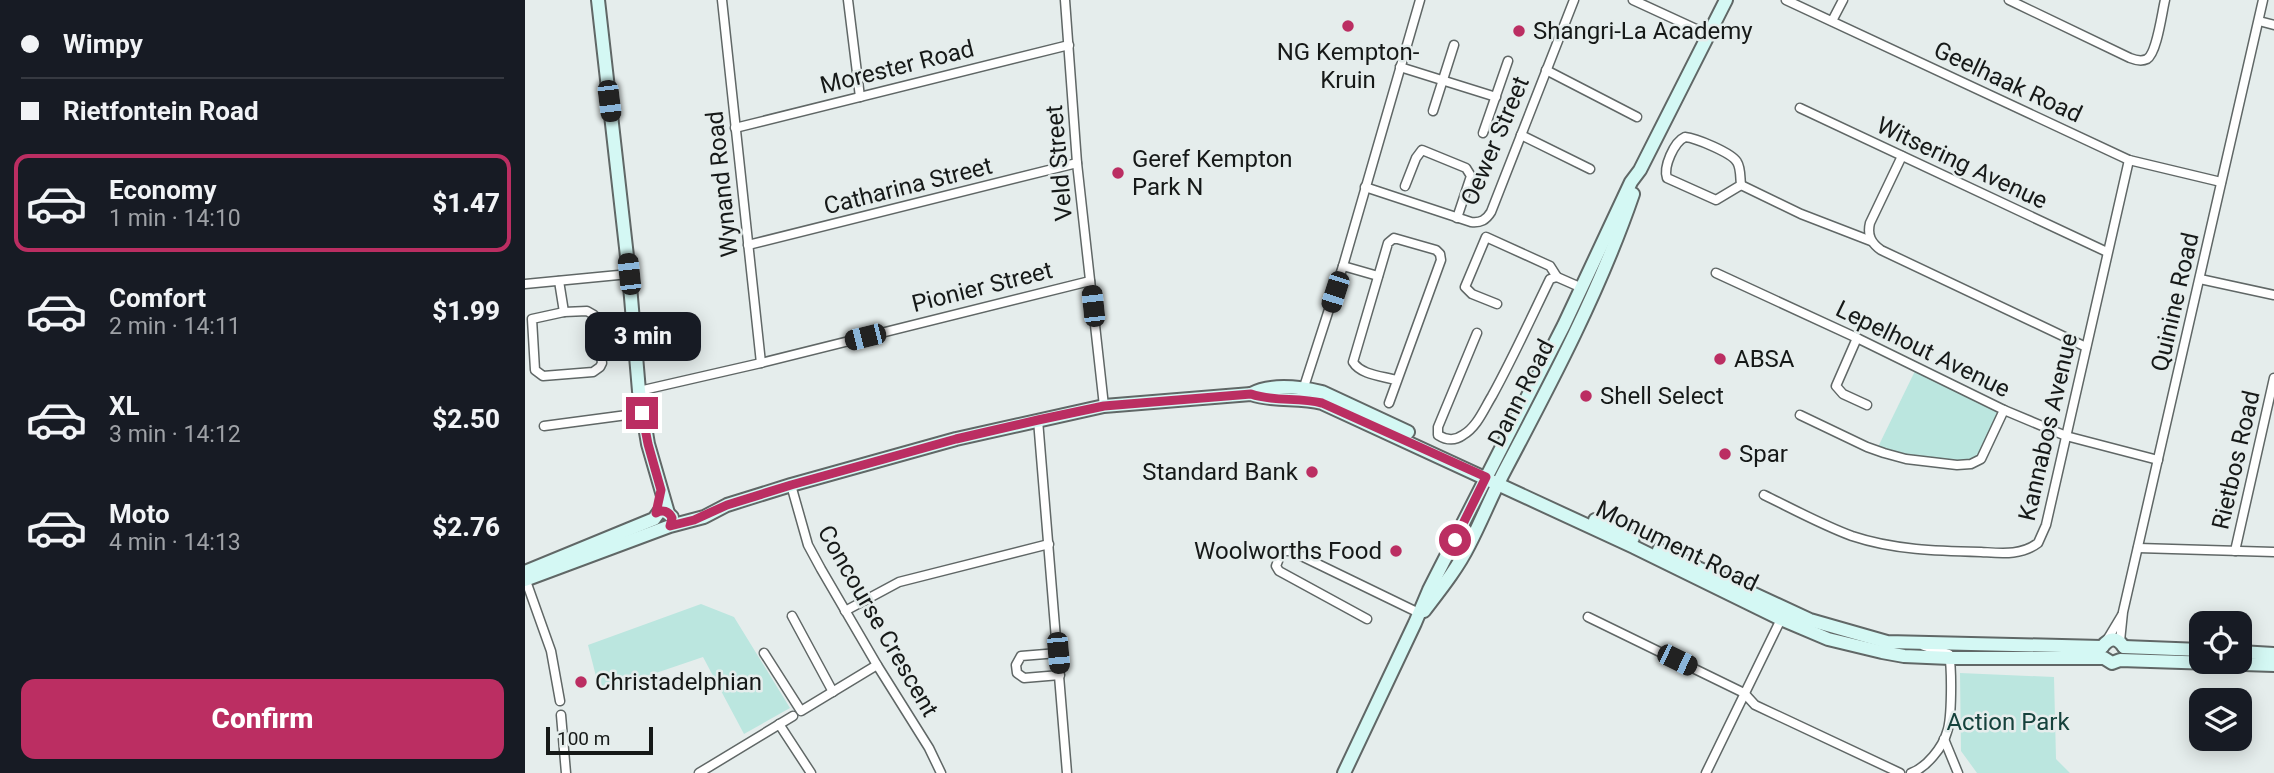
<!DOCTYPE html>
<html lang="en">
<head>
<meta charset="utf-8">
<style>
	:root { --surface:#171b24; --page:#20242c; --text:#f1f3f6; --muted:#9ea1a6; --line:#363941; --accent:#bb2e62 }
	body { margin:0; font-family:Roboto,sans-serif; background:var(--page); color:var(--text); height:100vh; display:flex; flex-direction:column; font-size:26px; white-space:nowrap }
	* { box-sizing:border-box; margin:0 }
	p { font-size:23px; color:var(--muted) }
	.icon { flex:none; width:38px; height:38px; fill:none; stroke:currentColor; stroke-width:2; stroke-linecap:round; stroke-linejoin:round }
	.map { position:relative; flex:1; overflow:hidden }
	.side { display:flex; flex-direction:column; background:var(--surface); width:525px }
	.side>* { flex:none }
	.guide { display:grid; align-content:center; height:154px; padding:0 21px; background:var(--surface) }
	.buttons { position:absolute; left:1664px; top:611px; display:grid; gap:14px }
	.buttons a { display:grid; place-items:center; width:63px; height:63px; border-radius:14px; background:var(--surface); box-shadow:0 4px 18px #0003; font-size:35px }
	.scale { position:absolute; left:21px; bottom:18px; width:107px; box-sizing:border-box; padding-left:7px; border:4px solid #161918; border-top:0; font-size:19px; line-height:24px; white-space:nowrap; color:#161918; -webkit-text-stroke:5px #e5edec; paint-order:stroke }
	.end { position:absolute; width:32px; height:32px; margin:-16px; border:9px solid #bb2e62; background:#fff; box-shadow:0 0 0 4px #fff }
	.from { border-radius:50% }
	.bubble { position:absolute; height:49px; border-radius:14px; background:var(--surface); box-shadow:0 4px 18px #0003; font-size:23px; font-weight:800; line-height:49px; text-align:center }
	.car { position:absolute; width:21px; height:42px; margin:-21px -10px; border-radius:9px; box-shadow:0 0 5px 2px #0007; background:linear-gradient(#222 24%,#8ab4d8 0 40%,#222 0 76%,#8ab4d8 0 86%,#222 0) }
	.guide b { display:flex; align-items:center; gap:24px; height:66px; font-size:26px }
	.guide b+b { border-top:2px solid var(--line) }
	.guide i { width:18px; height:18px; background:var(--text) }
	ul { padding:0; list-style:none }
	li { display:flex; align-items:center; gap:21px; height:98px; margin:0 14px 10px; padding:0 7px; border:4px solid transparent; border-radius:14px }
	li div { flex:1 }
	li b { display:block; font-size:26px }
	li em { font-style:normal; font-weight:800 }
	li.on { border-color:var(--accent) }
	li>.icon { width:63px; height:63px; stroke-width:1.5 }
	.action { display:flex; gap:14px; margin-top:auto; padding:14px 21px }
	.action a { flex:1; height:80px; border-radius:14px; background:var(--accent); color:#fff; font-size:28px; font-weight:800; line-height:80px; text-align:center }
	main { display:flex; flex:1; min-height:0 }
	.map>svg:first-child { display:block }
</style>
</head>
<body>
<main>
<section class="side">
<div class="guide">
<b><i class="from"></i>Wimpy</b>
<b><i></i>Rietfontein Road</b>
</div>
<ul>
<li class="on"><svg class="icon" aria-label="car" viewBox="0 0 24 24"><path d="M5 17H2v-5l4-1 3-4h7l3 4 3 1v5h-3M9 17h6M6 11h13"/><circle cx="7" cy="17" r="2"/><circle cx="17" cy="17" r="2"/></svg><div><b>Economy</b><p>1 min · 14:10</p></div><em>$1.47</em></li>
<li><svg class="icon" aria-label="car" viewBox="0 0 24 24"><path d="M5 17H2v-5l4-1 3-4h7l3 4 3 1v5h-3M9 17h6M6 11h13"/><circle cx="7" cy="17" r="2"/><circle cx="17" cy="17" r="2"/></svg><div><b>Comfort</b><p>2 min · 14:11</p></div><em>$1.99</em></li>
<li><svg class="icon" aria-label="car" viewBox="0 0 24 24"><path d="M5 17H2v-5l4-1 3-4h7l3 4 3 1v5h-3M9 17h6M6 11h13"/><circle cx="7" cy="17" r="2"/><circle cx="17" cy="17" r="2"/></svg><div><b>XL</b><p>3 min · 14:12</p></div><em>$2.50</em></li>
<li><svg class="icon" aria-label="car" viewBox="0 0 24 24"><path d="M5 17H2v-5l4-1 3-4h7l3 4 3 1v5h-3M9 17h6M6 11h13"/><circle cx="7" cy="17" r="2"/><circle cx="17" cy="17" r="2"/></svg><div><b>Moto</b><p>4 min · 14:13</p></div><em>$2.76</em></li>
</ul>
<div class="action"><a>Confirm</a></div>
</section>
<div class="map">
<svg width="1749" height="773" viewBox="0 0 1749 773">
	<rect width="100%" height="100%" fill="#e5edec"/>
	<g fill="#bbe6df">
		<path d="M1390,371L1470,409L1473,415L1454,455C1434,470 1376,454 1353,447Z"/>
		<polygon points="176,604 209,617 265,708 219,734 178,657 75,692 63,645"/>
		<polygon points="1435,673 1529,677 1531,759 1545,773 1452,773 1436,751"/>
	</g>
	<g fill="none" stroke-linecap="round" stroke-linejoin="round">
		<defs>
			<g id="street">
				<polyline points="197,0 236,363"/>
				<polyline points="323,0 335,97"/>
				<polyline points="540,0 552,163 579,406"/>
				<polyline points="1108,0 1184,35"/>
				<polyline points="1261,0 1604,160 1696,182"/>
				<path d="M1484,0L1605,58C1610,60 1616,62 1622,59C1632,53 1637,12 1640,0"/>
				<polyline points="1307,21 1318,0"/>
				<polyline points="1734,21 1749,25"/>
				<polyline points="875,67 971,97"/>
				<polyline points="1021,70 1112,117"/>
				<polyline points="1275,108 1582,252"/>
				<polyline points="908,111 929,45"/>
				<polyline points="210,128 544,45"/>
				<polyline points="958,133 983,61"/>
				<polyline points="996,135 1065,169"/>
				<path d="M1160,137C1171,138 1207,153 1212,162C1216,168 1215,178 1216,185L1191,200L1142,178C1138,167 1149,142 1160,137Z"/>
				<path d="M1377,156L1345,223C1342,235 1346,243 1356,250L1561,347"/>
				<polyline points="1216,185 1276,214 1346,241"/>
				<polyline points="880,186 891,158 897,150 941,168 946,176 932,218"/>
				<path d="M840,187L946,222C956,223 961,220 966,212L1049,0"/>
				<polyline points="223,245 552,163"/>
				<polyline points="818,266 853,276"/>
				<polyline points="1191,273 1332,338 1479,410 1541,436 1633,460"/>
				<polyline points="1675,279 1749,295"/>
				<polyline points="34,281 39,312"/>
				<polyline points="0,284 104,274"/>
				<polyline points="972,304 947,294 940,287 961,237 1025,266 1032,277"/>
				<polygon points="62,311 69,315 71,320 77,363 75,367 68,372 18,376 10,370 7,319 39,312"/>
				<path d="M952,333L913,427V435C921,440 930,441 938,435C952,427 959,409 967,396C988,358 1006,318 1025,279L1032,277L1057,288"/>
				<polyline points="1332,338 1311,386 1318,394 1342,405"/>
				<polyline points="114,391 236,363 565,281"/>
				<polyline points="777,393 818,266 895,0"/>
				<path d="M864,403L916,260L915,254L911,250L869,238L863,243L828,362C836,375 857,376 871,380"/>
				<polyline points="1275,415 1342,447 1359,453 1381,459 1432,465 1446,464 1456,459 1479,410"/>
				<polyline points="513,420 542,773"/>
				<polyline points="19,426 117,413"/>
				<polyline points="266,485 283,545 296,569 352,665 404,748 416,773"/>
				<path d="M1239,495C1268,509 1297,525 1327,536C1369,550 1412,551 1456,552C1475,553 1496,556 1513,543L1521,525L1604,160"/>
				<polyline points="1613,548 1749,552"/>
				<polyline points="1710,551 1749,378"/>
				<polyline points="0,578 26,651 35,701"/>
				<polyline points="320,611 374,582 524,544"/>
				<polyline points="267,616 308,692"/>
				<polyline points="1063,617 1219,693 1230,705 1375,773"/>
				<polyline points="842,619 754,571 751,566 757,551 766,551 894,613"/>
				<polyline points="1582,640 1597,615"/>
				<polyline points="1595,641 1598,612 1738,0"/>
				<polyline points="239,653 276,711 352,665"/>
				<polyline points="533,653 496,656 491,665 492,673 499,678 535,675"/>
				<polyline points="36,715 41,773"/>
				<polyline points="254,724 286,773"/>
				<polyline points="1419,739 1433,773"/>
				<polyline points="174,773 268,716"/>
				<polyline points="1181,773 1258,615"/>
				<path d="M1386,773C1401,768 1418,747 1422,732C1427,719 1427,669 1424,654L1399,646"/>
			</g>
			<g id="secondary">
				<polyline points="73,0 104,274 114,391 123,444 143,513"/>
				<path d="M726,394C746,383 775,387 797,392L883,432"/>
				<polyline points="1070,520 1108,538"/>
				<polyline points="1134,550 1285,620 1362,642 1577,647"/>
				<polyline points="0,572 129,519 134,512 140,511 147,517"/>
				<path d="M0,580L145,526L179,517L202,505L266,485L431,439L579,406L726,394C749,402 772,397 797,403L1109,547L1256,619L1303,639L1357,652L1379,656L1425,658H1579L1587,663L1595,660L1749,665"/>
				<path d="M899,611C915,590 932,569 944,545C957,520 967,494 981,468C1028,379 1075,290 1108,194"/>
				<path d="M1577,647C1584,638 1591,636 1599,647"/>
				<polyline points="1599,647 1676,650"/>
				<polyline points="1715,652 1749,654"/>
				<polyline points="819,773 890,623 904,590 1039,325 1106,182 1115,170 1201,0"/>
			</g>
		</defs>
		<use href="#street" stroke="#606766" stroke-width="11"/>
		<use href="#secondary" stroke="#606766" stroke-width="16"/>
		<use href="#street" stroke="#fff" stroke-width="8"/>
		<use href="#secondary" stroke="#d4f8f4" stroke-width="12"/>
	</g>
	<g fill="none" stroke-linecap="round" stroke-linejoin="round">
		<path stroke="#bb2e62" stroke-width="9" d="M117,413L123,444L136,490L131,513C137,509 144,511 147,518L145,526L169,520L202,505L266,485L431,439L513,420L579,406L726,394C749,402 772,397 797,403L961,477L930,540"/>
	</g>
	<g fill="#bb2e62" stroke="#e5edec" stroke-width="2.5">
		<circle cx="823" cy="26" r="7"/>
		<circle cx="994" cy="31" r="7"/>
		<circle cx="593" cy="173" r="7"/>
		<circle cx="1195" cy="359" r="7"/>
		<circle cx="1061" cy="396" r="7"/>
		<circle cx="1200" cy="454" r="7"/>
		<circle cx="787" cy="472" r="7"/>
		<circle cx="871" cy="551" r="7"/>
		<circle cx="56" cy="682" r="7"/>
	</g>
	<g text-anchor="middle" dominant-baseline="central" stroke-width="5" stroke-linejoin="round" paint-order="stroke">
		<g font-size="24" fill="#161918" stroke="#e5edec" text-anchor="start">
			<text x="1008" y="31">Shangri-La Academy</text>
			<text x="823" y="52" text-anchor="middle">NG Kempton-<tspan x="823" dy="28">Kruin</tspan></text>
			<text x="607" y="159">Geref Kempton<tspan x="607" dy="28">Park N</tspan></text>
			<text x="1209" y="359">ABSA</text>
			<text x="1075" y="396">Shell Select</text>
			<text x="1214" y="454">Spar</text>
			<text x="773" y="472" text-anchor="end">Standard Bank</text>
			<text x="857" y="551" text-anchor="end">Woolworths Food</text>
			<text x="70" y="682">Christadelphian</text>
		</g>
		<g font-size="24" fill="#161918" stroke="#e5edec">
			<text transform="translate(372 67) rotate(-14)">Morester Road</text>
			<text transform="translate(1483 82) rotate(25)">Geelhaak Road</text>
			<text transform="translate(970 141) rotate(-67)">Oewer Street</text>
			<text transform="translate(534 163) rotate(-95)">Veld Street</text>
			<text transform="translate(1437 163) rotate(25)">Witsering Avenue</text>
			<text transform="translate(197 184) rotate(-96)">Wynand Road</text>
			<text transform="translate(383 186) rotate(-14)">Catharina Street</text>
			<text transform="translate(457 287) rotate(-14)">Pionier Street</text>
			<text transform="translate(1650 302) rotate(-77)">Quinine Road</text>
			<text transform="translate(1398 349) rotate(26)">Lepelhout Avenue</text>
			<text transform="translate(996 393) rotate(-63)">Dann Road</text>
			<text transform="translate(1523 427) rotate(-77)">Kannabos Avenue</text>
			<text transform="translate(1711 460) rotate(-77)">Rietbos Road</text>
			<text transform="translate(1152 546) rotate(26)">Monument Road</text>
			<text transform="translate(353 621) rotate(60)">Concourse Crescent</text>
		</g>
		<g font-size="24" fill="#15423c" stroke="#e5edec">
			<text x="1483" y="722">Action Park</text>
		</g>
	</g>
</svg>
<div class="buttons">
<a><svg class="icon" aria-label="locate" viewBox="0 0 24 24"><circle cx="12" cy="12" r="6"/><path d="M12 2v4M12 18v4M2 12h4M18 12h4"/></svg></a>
<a><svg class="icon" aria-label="layers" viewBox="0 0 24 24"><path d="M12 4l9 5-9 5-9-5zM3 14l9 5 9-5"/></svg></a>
</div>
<div class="scale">100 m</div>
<i class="end from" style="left:930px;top:540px"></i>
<i class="end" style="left:117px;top:413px"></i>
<div class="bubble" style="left:60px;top:312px;width:116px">3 min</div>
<i class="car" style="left:84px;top:101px;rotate:173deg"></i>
<i class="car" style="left:104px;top:274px;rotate:354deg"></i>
<i class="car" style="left:810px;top:292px;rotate:198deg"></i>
<i class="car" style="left:568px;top:306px;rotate:354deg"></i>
<i class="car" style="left:340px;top:337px;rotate:256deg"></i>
<i class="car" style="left:533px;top:653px;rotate:175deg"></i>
<i class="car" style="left:1152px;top:660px;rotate:116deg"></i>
</div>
</main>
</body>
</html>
